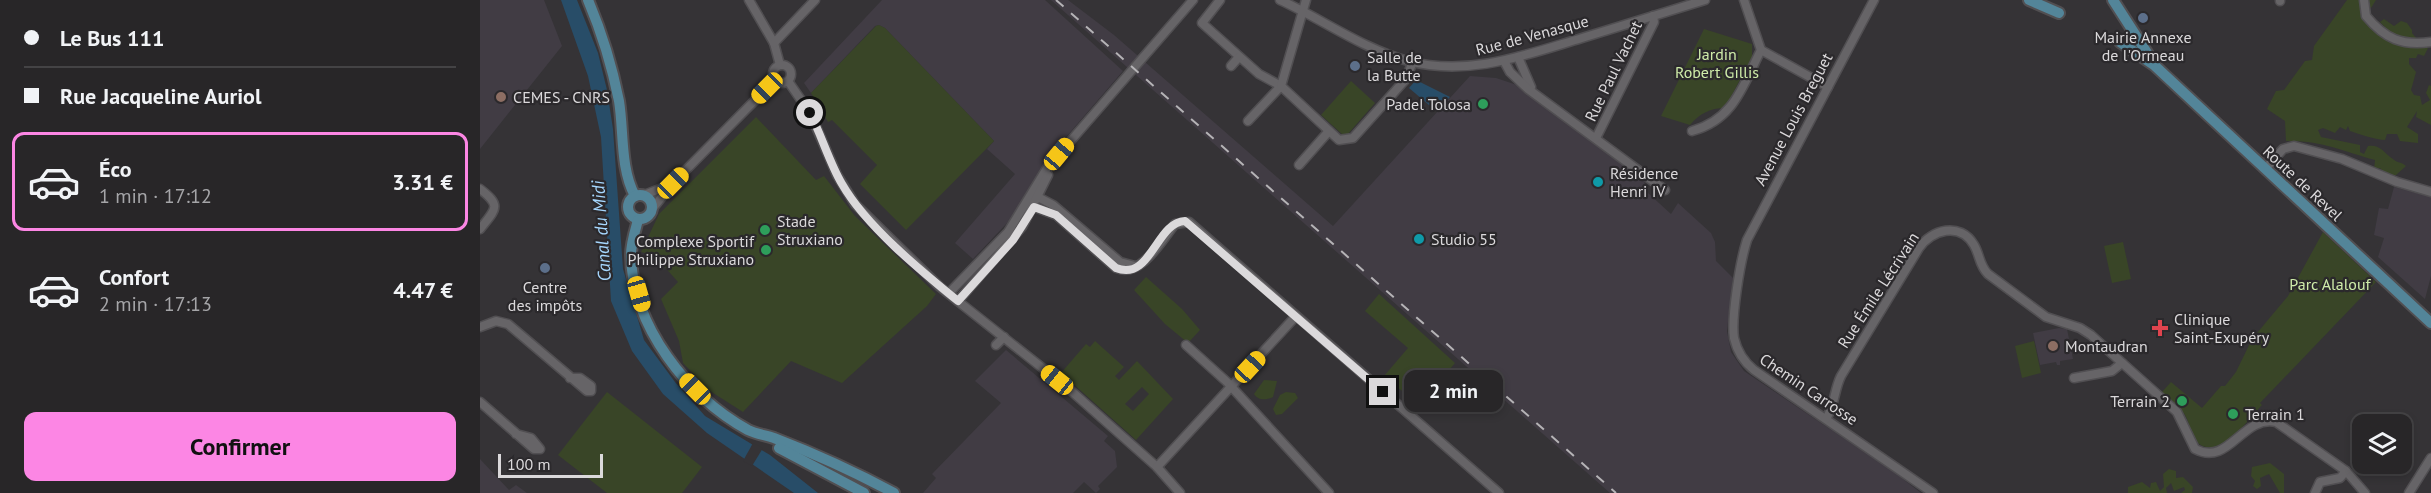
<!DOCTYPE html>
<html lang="fr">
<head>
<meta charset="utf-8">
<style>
	:root { --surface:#282628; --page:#343234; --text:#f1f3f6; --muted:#a5a5a8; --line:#444345; --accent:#fc86e4 }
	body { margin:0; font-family:"PT Sans",sans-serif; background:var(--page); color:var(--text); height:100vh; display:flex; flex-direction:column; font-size:22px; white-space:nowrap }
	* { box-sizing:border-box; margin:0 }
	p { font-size:20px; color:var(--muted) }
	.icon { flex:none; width:33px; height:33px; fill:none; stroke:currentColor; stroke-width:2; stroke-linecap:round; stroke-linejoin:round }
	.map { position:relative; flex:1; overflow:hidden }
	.drawer { display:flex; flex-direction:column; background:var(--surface); width:480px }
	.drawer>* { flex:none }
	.hud { display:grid; align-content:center; height:132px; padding:0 24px; background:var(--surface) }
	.tools { position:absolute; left:1872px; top:414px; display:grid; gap:12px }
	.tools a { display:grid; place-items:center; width:60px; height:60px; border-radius:12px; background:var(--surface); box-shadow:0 3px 9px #0003,0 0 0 2px var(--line); font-size:30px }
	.scale { position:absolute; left:18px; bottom:15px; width:105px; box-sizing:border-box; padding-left:6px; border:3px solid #dbd9db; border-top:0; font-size:16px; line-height:21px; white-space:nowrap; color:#dbd9db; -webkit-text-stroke:4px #2b292c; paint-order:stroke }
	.end { position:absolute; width:27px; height:27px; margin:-14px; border:8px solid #dbd9db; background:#111; box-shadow:0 0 0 3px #111 }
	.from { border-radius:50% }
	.bubble { position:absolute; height:42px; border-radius:12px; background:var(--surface); box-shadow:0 3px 9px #0003,0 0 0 2px var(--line); font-size:20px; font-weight:700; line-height:42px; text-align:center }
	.car { position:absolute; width:18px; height:36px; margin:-18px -9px; border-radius:8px; box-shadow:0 0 4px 2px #0007; background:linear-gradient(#f5c518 24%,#345 0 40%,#f5c518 0 76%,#345 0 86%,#f5c518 0) }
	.hud b { display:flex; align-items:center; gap:21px; height:57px; font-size:22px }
	.hud b+b { border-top:2px solid var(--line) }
	.hud i { width:15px; height:15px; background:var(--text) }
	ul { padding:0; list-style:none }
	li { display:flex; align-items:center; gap:18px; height:99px; margin:0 12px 9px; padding:0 12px; border:3px solid transparent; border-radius:12px }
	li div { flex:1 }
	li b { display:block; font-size:22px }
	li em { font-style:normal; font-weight:700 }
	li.selected { border-color:var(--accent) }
	li>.icon { width:54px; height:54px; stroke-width:1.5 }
	.cta { display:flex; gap:12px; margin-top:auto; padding:12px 24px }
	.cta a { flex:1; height:69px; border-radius:12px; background:var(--accent); color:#111; font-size:24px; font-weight:700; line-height:69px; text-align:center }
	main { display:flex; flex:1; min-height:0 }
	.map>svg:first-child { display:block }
</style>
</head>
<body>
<main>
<section class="drawer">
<div class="hud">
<b><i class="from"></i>Le Bus 111</b>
<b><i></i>Rue Jacqueline Auriol</b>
</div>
<ul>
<li class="selected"><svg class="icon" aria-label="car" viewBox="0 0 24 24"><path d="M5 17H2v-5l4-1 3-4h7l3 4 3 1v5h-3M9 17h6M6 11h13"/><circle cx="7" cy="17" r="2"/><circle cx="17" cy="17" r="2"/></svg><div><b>Éco</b><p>1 min · 17:12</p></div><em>3.31 €</em></li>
<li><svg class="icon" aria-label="car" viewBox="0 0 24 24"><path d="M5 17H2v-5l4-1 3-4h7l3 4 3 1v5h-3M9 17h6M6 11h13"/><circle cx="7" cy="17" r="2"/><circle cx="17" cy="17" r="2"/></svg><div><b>Confort</b><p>2 min · 17:13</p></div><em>4.47 €</em></li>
</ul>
<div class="cta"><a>Confirmer</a></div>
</section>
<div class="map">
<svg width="1951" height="493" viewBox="0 0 1951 493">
	<rect width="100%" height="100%" fill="#353336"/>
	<g fill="#413c44">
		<polygon points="0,0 64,0 82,46 0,149"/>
		<polygon points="402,0 565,0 643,71 575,150 529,221 493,259 475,243 535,174 507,149 514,141 405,28 399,25 395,26 331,93 324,83"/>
		<polygon points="571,0 588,0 634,35 853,226 990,76 1016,78 1037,85 1164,181 1168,193 1191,214 1198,203 1231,233 1235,242 1236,261 1253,278 1247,331 1251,352 1264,371 1414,472 1441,493 1130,493"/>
		<polygon points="1914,187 1951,197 1951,276 1945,299 1898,257 1904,238 1894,235 1899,208 1908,209"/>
		<polygon points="1579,328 1587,329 1593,359 1580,361 1580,365 1577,365 1576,362 1560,365 1553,333"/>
		<polygon points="526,350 628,436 624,441 635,451 637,467 618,486 620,489 616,493 604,482 593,493 443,493 456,478 452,474 521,403 495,381"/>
		<polygon points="0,459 29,490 36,485 47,493 0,493"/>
	</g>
	<g fill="#394527" fill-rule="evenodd">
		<path d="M1867,0H1896L1891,8L1888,4L1885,10L1906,36L1909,31L1900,22L1904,19L1914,26L1921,21L1927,23L1932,30V33L1937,39L1936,47L1948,48L1944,56L1938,54L1936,58H1929V64L1936,72L1931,90L1934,95L1940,96L1942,105L1950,100L1946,93L1949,85L1951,86V125L1936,117L1937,111L1927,127L1938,134V143L1920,141L1917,134H1907L1905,140C1897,140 1879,134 1870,131L1868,126L1866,130L1860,127L1855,133L1843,128L1838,130L1841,137L1880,145V152L1884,154L1888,146C1900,144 1904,153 1913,159C1917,163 1922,162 1926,166L1916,175L1908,178L1900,168L1894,170L1895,160C1862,151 1841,140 1806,141L1805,121L1787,109L1796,91L1804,90L1825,61L1832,60L1834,46Z"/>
		<polygon points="399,25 405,28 514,141 426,230 380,184 397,165 352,120 348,122 331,93 396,26"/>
		<path d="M1224,29L1272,44V57L1245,108C1230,108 1219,114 1210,125L1181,116Z"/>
		<polygon points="871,81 895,103 867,135 863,135 841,115"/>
		<polygon points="276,117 336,180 344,176 375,216 456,294 447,306 362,383 311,361 263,412 230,391 203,363 199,341 181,299 198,282 175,256 161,252 179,214"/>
		<path d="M1843,232L1896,282L1780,403L1782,405C1769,419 1737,464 1716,441C1710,434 1710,423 1705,415C1699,406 1689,399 1682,392L1691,382L1722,408L1741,386H1745L1756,372L1772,339L1808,296Z"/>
		<polygon points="1643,242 1651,279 1632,283 1624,246"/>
		<polygon points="666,277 702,309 720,330 708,343 685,324 654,290"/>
		<polygon points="899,294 975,363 939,405 904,376 928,348 885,311"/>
		<path d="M615,341L644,367L635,376L639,380L657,361L693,399L656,440L581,373L606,344L610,347ZM662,387L669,394L653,411L645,404Z"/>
		<polygon points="1554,341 1561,373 1542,378 1535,346"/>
		<path d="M784,380L797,381L793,397C787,400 778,401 774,394Z"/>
		<polygon points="127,392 222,467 202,493 127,493 78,455"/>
		<polygon points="806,392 815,393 818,398 802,414 796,415 793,409 800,395"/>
		<polygon points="1790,463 1804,474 1804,493 1800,493 1789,474 1780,478 1781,486 1777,489 1773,486 1775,481 1771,476 1772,467"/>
		<polygon points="1689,469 1696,471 1696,478 1703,477 1713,487 1712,493 1701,493 1705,490 1704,487 1694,491 1691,483 1686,488 1687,493 1648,493 1648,487 1662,482 1670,488 1671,483 1676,482 1680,491 1684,487 1683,474"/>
	</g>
	<g fill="#284d68">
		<polygon points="81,0 97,0 118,53 127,90 133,129 143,269 164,340 195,382 225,416 290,455 338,493 314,493 227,433 183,394 152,351 131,301 121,137 108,76"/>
		<polygon points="936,80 970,97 956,111 929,88"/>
	</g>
	<polygon fill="#353336" points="273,443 283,448 272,466 263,461"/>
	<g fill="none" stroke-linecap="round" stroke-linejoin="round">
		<defs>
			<g id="minor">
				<polyline points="269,0 294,43 300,65"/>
				<polyline points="740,0 722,23 779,74 801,86 768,121"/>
				<path d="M800,0C842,19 883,49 928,61C989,77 1045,55 1102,38C1143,25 1184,13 1225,0"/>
				<polyline points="826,0 801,86 859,140 873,138 925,80 933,62"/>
				<polyline points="1264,0 1281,50 1348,87"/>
				<path d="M1394,0L1267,240C1260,262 1251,317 1254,338C1257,351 1264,362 1274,370L1453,493"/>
				<path d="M1884,0L1886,16C1905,39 1922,46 1951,42"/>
				<polyline points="1800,1 1800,0"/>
				<polyline points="294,43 335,0"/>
				<polyline points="1038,57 1051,87"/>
				<polyline points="1024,61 1030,72 1048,89 1185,190"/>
				<circle cx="302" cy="74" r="9"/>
				<polyline points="751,66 759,57"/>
				<polyline points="308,81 330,113 357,175 375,204 460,287 589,389 677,467 700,493"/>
				<path d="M1212,131C1254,120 1263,85 1281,50"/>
				<polyline points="1116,138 1174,22 1173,16"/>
				<polyline points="819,165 849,131"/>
				<polyline points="1785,169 1803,149 1814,146 1862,159 1917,182 1951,192"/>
				<path d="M0,189C22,206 16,209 0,229"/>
				<polyline points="164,195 187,186"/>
				<polyline points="554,195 573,205 640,262 655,266"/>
				<path d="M547,204L576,215L636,268C661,278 681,241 695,224L709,222L1019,493"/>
				<polyline points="173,208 193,183 295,80"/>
				<polyline points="469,293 528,232 567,168 713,0"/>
				<polyline points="478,301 542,227 568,175"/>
				<polyline points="0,327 16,321 28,324 107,391 111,391 111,386 100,378 90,378"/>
				<polyline points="516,345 524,337"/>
				<polyline points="706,345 747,382 849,493"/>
				<polyline points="1594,378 1632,371 1642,363"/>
				<polyline points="0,402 54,449 60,449 51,438 36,434"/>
				<path d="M1346,419C1355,405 1354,390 1361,376L1439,248C1451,230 1480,221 1494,245C1500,255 1499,265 1508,274L1566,317L1600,328L1611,335L1697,412L1715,449C1749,467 1762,415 1796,422L1866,471L1885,493"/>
				<polyline points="677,467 816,316"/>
				<polyline points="1835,493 1840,482 1860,478 1866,471"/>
				<polyline points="1929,493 1951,458"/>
			</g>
			<g id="major">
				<path d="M108,0C122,33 132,66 139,101C144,132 140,168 155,196"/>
				<polyline points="1549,0 1579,13"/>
				<polyline points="1633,0 1671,59"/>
				<polyline points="1640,42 1674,65 1951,323"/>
				<circle cx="160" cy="207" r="12"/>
				<path d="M158,220C155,231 151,243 151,255C152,326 208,397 268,430C276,434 285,435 294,438C333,453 377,473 414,493"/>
				<polyline points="299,448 384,493"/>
			</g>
		</defs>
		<use href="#minor" stroke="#514f52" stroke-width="11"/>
		<use href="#major" stroke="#514f52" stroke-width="14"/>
		<use href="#minor" stroke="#666467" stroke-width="8"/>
		<use href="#major" stroke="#538599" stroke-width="10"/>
		<polyline stroke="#b5b3b6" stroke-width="2" stroke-dasharray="10 10" stroke-linecap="butt" points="576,0 1136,493"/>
	</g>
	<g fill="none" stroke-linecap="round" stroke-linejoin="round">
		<path stroke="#dbd9db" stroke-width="8" d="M330,113C342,136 349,162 362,184C386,226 441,271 478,301L533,240L554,207L576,215L636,268C671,282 676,222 705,221L903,392"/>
	</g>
	<g fill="#5c6f8a" stroke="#2b292c" stroke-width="2">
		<circle cx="1663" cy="18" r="6"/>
		<circle cx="875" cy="66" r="6"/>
		<circle cx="65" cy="268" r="6"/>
	</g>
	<g fill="#8d6e63" stroke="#2b292c" stroke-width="2">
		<circle cx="21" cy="97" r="6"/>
		<circle cx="1573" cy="346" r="6"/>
	</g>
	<g fill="#2e9e5b" stroke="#2b292c" stroke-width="2">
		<circle cx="1003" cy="104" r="6"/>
		<circle cx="285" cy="230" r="6"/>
		<circle cx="286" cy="250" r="6"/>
		<circle cx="1702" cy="401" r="6"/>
		<circle cx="1753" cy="414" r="6"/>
	</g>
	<g fill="#0f9aa8" stroke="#2b292c" stroke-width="2">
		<circle cx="1118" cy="182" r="6"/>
		<circle cx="939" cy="239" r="6"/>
	</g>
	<path fill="#e0444e" stroke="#2b292c" stroke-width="2" d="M1677 319h6v6h6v6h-6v6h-6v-6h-6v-6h6z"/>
	<g text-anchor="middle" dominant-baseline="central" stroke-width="4.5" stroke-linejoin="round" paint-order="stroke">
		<g font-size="16" fill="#dbd9db" stroke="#2b292c">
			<text transform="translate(1052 35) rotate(-15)">Rue de Venasque</text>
			<text transform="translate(1133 71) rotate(-64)">Rue Paul Vachet</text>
			<text transform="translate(1313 119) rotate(-62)">Avenue Louis Breguet</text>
			<text transform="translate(1823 183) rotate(43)">Route de Revel</text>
			<text transform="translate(1398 290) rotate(-57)">Rue Émile Lécrivain</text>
			<text transform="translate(1329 389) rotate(34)">Chemin Carrosse</text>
		</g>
		<g font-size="16" fill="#dbd9db" stroke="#2b292c" text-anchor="start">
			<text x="1663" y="37" text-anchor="middle">Mairie Annexe<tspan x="1663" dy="18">de l'Ormeau</tspan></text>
			<text x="887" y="57">Salle de<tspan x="887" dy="18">la Butte</tspan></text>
			<text x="33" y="97">CEMES - CNRS</text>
			<text x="991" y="104" text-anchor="end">Padel Tolosa</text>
			<text x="1130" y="173">Résidence<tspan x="1130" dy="18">Henri IV</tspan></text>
			<text x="297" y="221">Stade<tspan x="297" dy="18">Struxiano</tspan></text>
			<text x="951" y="239">Studio 55</text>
			<text x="274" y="241" text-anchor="end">Complexe Sportif<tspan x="274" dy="18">Philippe Struxiano</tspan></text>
			<text x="65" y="287" text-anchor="middle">Centre<tspan x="65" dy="18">des impôts</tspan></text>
			<text x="1694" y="319">Clinique<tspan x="1694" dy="18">Saint-Exupéry</tspan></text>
			<text x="1585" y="346">Montaudran</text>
			<text x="1690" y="401" text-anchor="end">Terrain 2</text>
			<text x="1765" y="414">Terrain 1</text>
		</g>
		<g font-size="16" fill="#cfeca9" stroke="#2b292c">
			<text x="1237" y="54">Jardin<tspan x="1237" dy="18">Robert Gillis</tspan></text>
			<text x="1850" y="284">Parc Alalouf</text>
		</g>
		<g font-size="18" font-style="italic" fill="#a6d7fe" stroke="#2b292c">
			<text transform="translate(121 231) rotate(-94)">Canal du Midi</text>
		</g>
	</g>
</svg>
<div class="tools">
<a><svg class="icon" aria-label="layers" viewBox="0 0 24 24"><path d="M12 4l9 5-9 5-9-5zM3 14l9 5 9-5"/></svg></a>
</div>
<div class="scale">100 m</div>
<i class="end from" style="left:330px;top:113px"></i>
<i class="end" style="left:903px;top:392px"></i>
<div class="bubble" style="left:924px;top:370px;width:99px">2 min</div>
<i class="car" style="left:287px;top:88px;rotate:225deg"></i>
<i class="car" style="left:579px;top:154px;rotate:40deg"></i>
<i class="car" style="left:193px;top:183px;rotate:45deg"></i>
<i class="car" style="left:159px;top:294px;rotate:164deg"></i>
<i class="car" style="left:770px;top:367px;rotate:43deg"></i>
<i class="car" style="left:577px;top:380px;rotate:309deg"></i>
<i class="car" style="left:215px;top:389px;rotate:315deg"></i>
</div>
</main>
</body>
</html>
